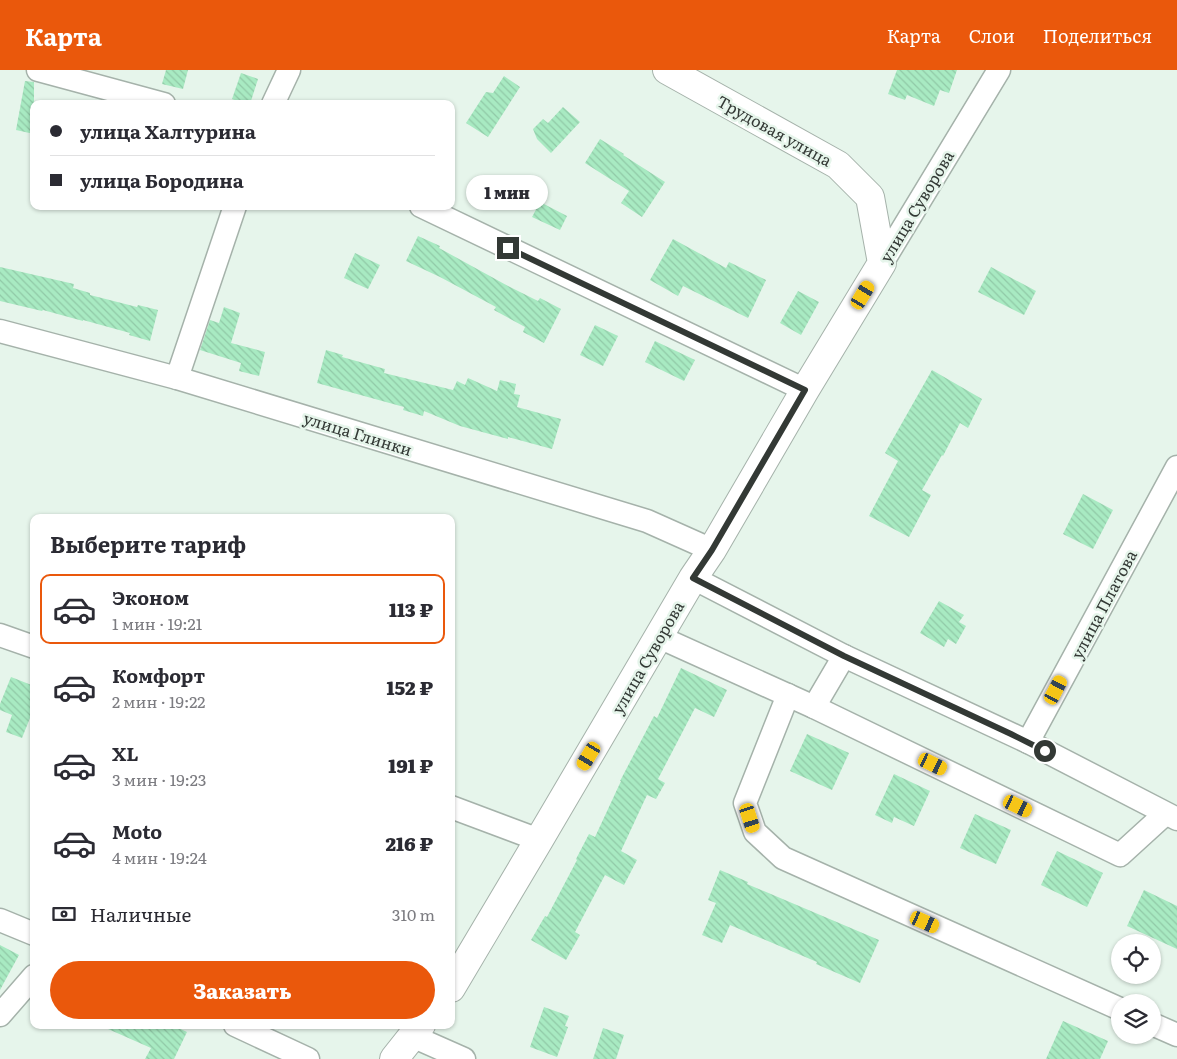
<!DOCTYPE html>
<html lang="ru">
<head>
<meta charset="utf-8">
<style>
	:root { --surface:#fff; --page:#f7f7f7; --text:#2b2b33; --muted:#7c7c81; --line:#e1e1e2; --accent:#ea580c }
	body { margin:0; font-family:Literata,serif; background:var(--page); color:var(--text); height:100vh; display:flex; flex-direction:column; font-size:19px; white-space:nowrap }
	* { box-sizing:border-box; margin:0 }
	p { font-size:16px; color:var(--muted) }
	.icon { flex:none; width:28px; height:28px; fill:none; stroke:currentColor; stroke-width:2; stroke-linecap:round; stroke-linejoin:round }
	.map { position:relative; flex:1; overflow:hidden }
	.side { position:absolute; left:30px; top:444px; width:425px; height:515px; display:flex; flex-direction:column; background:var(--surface); border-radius:10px; box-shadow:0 1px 4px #0004 }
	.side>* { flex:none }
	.hud { position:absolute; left:30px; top:30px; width:425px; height:110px; border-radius:10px; box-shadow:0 1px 4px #0004; display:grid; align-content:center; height:110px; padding:0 20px; background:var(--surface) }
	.tools { position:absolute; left:1111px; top:864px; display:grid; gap:10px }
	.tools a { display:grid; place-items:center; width:50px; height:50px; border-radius:50%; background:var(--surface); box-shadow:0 1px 4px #0004; font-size:25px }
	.end { position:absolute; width:22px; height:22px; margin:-11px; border:6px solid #333935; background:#fff; box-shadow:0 0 0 2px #fff }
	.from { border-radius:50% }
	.bubble { position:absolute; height:35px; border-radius:18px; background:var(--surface); box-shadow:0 1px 4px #0004; font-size:16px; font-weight:800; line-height:35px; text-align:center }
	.car { position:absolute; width:15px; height:30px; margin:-15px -8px; border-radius:6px; box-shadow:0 0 4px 1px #0007; background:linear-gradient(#f5c518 24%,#345 0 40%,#f5c518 0 76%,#345 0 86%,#f5c518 0) }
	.hud b { display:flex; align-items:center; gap:18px; height:48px; font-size:19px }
	.hud b+b { border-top:1px solid var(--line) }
	.hud i { width:12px; height:12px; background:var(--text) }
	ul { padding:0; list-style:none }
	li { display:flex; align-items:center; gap:15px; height:70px; margin:0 10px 8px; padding:0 10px; border:2px solid transparent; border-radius:10px }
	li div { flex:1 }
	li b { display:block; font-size:19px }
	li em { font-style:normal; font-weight:800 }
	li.on { border-color:var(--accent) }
	li>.icon { width:45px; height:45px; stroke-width:1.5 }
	h2 { padding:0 20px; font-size:22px; line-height:60px }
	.pay { display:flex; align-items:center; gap:12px; height:55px; padding:0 20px; font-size:19px }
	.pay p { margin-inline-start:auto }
	.cta { display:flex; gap:10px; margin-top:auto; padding:10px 20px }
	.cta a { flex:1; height:58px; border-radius:30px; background:var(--accent); color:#fff; font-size:20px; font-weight:800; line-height:58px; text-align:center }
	header { display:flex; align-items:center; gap:30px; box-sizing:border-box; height:70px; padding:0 25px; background:var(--accent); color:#fff }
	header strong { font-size:24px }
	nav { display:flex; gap:28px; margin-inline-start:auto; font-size:18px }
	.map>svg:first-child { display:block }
</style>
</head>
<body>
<header>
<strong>Карта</strong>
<nav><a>Карта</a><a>Слои</a><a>Поделиться</a></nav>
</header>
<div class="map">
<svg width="1177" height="989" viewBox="0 0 1177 989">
	<defs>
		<pattern id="building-back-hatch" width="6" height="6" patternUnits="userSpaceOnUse" patternTransform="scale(1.25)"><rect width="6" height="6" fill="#a8eac2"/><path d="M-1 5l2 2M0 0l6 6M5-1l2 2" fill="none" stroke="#91c9a7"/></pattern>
	</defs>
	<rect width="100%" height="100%" fill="#e6f5eb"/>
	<g fill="url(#building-back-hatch)">
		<polygon points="166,0 188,0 183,19 162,14"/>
		<polygon points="897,0 957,0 949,23 940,20 934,36 907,25 905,30 888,24"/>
		<polygon points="241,3 258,9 250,34 245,34 232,29"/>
		<polygon points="504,6 520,17 488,67 466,53 486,22 493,23"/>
		<polygon points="25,11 34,12 34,64 16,60"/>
		<polygon points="563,37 580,52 551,83 537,69 533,59 543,49 548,53"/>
		<polygon points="600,69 624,84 623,85 665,112 642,147 621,133 629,121 585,93"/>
		<polygon points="540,132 567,146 560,160 532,147"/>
		<polygon points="418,166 440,176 439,178 508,216 538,231 540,228 561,239 544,273 523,262 525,257 494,240 496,237 440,207 406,191"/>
		<polygon points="673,169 726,198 729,192 766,210 748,248 683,216 678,226 650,210"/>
		<polygon points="355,183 380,195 368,219 344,208"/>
		<polygon points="0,197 74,214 73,218 90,223 90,225 137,237 138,235 158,240 150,271 129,265 130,263 83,250 83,251 43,240 42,241 0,231"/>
		<polygon points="991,197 1036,221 1024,245 978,222"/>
		<polygon points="798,221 819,232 801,265 780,253"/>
		<polygon points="224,237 240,243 231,273 265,282 259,306 239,301 241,293 200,280 210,250 219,253"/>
		<polygon points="595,255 618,266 603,296 580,285"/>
		<polygon points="655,271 695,290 684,311 645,292"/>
		<polygon points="326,280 343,285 342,287 385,299 384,303 453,320 457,311 465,315 468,308 497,321 500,310 516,314 514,324 520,325 517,337 561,349 552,379 508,367 508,369 460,356 424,341 423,346 403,340 404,337 317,313"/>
		<polygon points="932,300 982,329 968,358 960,353 943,386 942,385 922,420 931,425 909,467 869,446 898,391 885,383"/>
		<polygon points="1083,424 1113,440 1093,479 1063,464"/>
		<polygon points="939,531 964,545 959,552 966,556 956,574 948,569 944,577 920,563"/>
		<polygon points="681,598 727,620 714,647 695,638 658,709 665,713 656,729 647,725 621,781 637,790 624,815 605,805 575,862 580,865 566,890 531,870 545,846 547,847 577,790 576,789 589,764 595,767 621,711 620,711 654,646 657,648"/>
		<polygon points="11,607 34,616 34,638 22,668 6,662 12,645 0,640 0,634"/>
		<polygon points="807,664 849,683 832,720 790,701"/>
		<polygon points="894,704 930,721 914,756 894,747 892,753 875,745"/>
		<polygon points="975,744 1011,760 996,794 960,778"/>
		<polygon points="1057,781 1103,803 1087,837 1041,815"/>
		<polygon points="720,800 748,812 747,814 879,870 860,913 816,894 817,892 730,855 722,873 702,865 716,833 708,830"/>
		<polygon points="1144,820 1177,836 1177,879 1127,856"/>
		<polygon points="0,875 19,885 0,920"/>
		<polygon points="544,937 569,946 565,956 568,957 557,987 530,977"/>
		<polygon points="1063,951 1108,971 1100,989 1046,989"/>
		<polygon points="99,955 172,955 187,962 174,989 145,989 151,978"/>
		<polygon points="603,958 624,965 616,989 593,989"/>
	</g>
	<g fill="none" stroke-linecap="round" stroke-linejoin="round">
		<defs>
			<g id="minor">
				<polyline points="38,0 164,34"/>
				<polyline points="273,34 289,0"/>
				<polyline points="421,136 805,320"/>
				<polyline points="882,193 999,0"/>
				<polyline points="0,261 177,308 647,451 712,480"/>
				<polyline points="177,308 235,136"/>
				<polyline points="693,508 844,586 1028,672 1177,749"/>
				<polyline points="0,565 34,577"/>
				<polyline points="659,567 814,637 1120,785 1165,744"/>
				<polyline points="788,625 745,733 755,762 783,788 1120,939"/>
				<polyline points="814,637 844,586"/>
				<polyline points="1028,672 1177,397"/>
				<polyline points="451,737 539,770"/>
				<polyline points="0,850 34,864"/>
				<polyline points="0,945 34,906"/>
				<polyline points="1152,954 1177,965"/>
				<polyline points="235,955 308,989"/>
				<polyline points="412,966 464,989"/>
			</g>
			<g id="secondary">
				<polyline points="451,918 539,770 693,508 712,480 805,320 882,193 870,127 838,95 667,0"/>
				<polyline points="394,989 421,955"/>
			</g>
		</defs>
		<use href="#minor" stroke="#a5b2aa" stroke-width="25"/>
		<use href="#secondary" stroke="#a5b2aa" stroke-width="30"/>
		<use href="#minor" stroke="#fff" stroke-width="22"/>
		<use href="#secondary" stroke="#fff" stroke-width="28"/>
	</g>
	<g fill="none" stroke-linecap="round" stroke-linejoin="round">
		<polyline stroke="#333935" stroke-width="6" points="508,178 805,320 712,480 693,508 844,586 1011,664 1045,681"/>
	</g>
	<g text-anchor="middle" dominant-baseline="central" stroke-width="5" stroke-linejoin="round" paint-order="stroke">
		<g font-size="16" fill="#333935" stroke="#e6f5eb">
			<text transform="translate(775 60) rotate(29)">Трудовая улица</text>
			<text transform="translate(916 136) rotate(-59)">улица Суворова</text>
			<text transform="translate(358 363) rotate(17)">улица Глинки</text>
			<text transform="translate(1103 534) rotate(-62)">улица Платова</text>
			<text transform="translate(647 587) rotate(-60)">улица Суворова</text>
		</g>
	</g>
</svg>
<div class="tools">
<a><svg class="icon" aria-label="locate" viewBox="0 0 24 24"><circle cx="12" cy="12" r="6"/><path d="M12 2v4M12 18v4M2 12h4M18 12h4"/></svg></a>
<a><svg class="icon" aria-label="layers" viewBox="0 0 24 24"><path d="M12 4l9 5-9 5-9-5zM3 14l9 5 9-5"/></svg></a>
</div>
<i class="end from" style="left:1045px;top:681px"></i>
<i class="end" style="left:508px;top:178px"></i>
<div class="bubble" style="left:466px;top:105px;width:82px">1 мин</div>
<i class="car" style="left:863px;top:225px;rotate:31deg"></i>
<i class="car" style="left:1056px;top:620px;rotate:28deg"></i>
<i class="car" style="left:589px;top:686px;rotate:211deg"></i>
<i class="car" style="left:933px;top:694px;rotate:116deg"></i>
<i class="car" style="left:1018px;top:736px;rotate:116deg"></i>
<i class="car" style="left:750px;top:748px;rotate:162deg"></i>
<i class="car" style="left:925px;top:852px;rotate:114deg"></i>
<div class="hud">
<b><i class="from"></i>улица Халтурина</b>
<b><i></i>улица Бородина</b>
</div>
<section class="side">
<h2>Выберите тариф</h2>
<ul>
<li class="on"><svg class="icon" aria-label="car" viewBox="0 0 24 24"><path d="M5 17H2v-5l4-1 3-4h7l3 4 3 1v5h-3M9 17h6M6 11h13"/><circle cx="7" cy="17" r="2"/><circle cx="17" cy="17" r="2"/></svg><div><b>Эконом</b><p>1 мин · 19:21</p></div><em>113 ₽</em></li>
<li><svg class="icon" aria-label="car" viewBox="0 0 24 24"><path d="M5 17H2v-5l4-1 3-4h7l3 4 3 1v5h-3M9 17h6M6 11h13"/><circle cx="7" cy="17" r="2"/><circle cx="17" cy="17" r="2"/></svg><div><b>Комфорт</b><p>2 мин · 19:22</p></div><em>152 ₽</em></li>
<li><svg class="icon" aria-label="car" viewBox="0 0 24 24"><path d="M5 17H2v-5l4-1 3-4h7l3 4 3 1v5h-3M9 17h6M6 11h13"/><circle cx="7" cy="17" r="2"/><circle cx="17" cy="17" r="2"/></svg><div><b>XL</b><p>3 мин · 19:23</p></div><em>191 ₽</em></li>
<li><svg class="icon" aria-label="car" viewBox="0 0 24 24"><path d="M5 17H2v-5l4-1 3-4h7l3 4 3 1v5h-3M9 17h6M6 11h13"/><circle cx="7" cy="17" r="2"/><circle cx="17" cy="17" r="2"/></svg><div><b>Moto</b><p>4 мин · 19:24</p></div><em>216 ₽</em></li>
</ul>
<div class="pay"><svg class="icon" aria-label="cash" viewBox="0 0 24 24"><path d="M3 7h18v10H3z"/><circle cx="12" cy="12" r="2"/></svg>Наличные<p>310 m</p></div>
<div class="cta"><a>Заказать</a></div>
</section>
</div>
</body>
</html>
